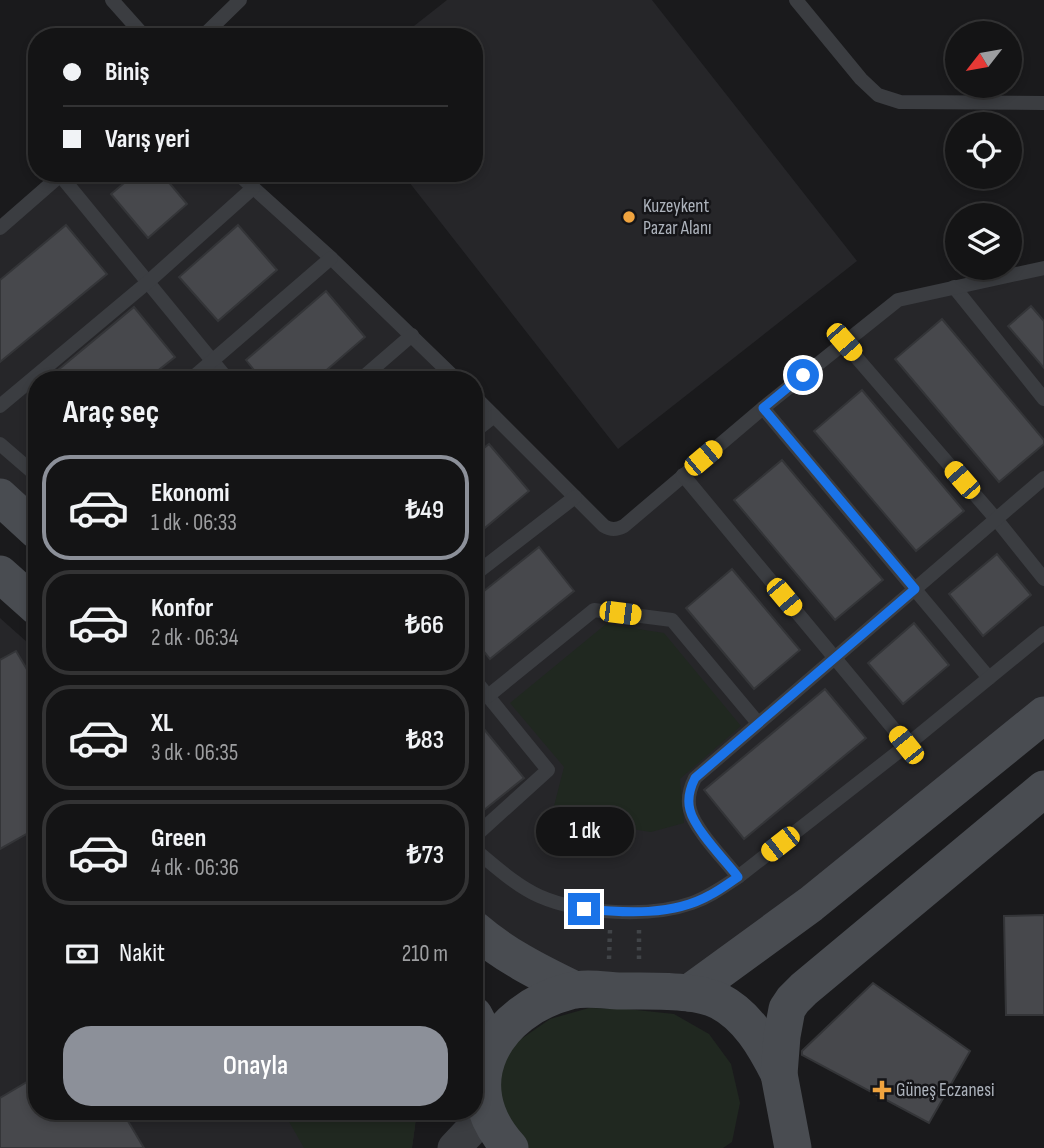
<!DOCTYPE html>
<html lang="tr">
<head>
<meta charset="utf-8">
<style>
	:root { --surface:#141415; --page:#1d1d1e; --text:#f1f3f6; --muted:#9d9ea0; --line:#333334; --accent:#8c9099 }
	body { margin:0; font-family:"Sofia Sans Condensed",sans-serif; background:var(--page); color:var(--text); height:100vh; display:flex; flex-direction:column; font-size:26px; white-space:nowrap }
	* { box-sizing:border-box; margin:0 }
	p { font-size:23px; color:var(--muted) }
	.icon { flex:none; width:38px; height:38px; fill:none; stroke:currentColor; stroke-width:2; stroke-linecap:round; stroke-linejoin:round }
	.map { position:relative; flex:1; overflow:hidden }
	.sheet { position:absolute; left:28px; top:371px; width:455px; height:749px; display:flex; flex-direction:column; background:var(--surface); border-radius:28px; box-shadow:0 4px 10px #0003,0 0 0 2px var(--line) }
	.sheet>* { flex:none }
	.hud { position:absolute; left:28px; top:28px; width:455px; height:154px; border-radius:28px; box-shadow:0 4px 10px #0003,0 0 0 2px var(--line); display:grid; align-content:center; height:154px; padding:0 35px; background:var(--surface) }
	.needle { width:46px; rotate:239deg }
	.controls { position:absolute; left:945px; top:21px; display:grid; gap:14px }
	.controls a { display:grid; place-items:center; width:77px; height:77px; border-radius:50%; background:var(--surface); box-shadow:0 4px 10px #0003,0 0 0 2px var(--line); font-size:35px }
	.end { position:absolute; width:32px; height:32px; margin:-16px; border:9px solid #1a73e8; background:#fff; box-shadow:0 0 0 4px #fff }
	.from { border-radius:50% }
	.bubble { position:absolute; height:49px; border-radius:24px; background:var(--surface); box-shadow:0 4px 10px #0003,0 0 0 2px var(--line); font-size:23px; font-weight:600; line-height:49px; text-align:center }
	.car { position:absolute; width:21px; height:42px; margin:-21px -10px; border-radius:9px; box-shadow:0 0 5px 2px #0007; background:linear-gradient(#f5c518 24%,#345 0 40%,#f5c518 0 76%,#345 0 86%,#f5c518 0) }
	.hud b { display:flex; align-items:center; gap:24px; height:66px; font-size:26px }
	.hud b+b { border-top:2px solid var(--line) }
	.hud i { width:18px; height:18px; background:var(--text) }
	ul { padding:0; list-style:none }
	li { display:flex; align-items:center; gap:21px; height:105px; margin:0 14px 10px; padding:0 21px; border:4px solid var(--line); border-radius:28px }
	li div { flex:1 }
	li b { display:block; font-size:26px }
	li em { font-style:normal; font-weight:600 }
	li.selected { border-color:var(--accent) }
	li>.icon { width:63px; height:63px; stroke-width:1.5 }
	h2 { padding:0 35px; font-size:32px; line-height:84px }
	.pay { display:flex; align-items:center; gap:18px; height:77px; padding:0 35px; font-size:26px }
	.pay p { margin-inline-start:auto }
	.button { display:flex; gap:14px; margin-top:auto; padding:14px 35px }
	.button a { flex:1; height:80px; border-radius:28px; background:var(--accent); color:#fff; font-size:28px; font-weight:600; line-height:80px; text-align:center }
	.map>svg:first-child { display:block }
</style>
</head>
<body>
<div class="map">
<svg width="1044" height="1148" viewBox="0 0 1044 1148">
	<rect width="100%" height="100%" fill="#1a1a1c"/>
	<g fill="#262629">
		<polygon points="447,0 652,0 857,261 618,449 402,173 474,173 474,37 400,37"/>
		<polygon points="63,173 237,173 457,380 37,380 37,531 0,497 0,228"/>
		<polygon points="1044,268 1044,715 689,993 573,989 474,929 474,396 613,529 898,300"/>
		<polygon points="0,618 37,651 37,1111 417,1111 412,1148 0,1148"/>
	</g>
	<g fill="#202820">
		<polygon points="606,624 664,633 741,726 680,779 684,823 651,832 580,821 554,806 564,767 510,703"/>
		<polygon points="589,1008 627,1009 674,1014 709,1034 731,1064 740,1103 732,1142 723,1148 526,1148 504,1122 494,1083 514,1044 550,1019"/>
		<polygon points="283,1111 417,1111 412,1148 304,1148"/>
	</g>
	<g fill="#47484c" stroke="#343538" stroke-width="2">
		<polygon points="136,173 161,173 187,204 148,238 111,194"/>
		<polygon points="66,225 107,274 0,362 0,280"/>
		<polygon points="238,225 277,270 218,321 179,277"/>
		<polygon points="326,291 365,337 315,380 262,380 246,360"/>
		<polygon points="1031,306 1044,321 1044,368 1008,326"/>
		<polygon points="134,307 175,357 146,380 46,380"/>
		<polygon points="942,319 1044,440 1044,444 999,482 895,359"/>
		<polygon points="862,390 964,511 916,551 814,431"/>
		<polygon points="489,444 529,491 474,537 474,456"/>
		<polygon points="782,460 883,580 835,620 734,500"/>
		<polygon points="539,547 574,591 490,659 474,639 474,599"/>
		<polygon points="997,554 1031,595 983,636 949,594"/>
		<polygon points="732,569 800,650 754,689 686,608"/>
		<polygon points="914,623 949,665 903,704 868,663"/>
		<polygon points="16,651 37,686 37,828 0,849 0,660"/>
		<polygon points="825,689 866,738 744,839 704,790"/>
		<polygon points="474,717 524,778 474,818"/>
		<polygon points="1044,915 1044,1015 1006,1015 1004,916"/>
		<polygon points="873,983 970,1051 929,1123 802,1055 802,1051"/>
		<polygon points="37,1076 37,1111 122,1111 144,1148 0,1148 0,1098"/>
	</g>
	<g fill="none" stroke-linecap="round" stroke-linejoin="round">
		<g stroke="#414448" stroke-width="4.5" stroke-dasharray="3.5 5" stroke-linecap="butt">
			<polyline points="609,959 610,930"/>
			<polyline points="639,959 639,930"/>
		</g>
		<g stroke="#3b3d41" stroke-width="14">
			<polyline points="112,0 145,37"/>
			<polyline points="796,0 861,79 878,95 900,102 1044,103"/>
			<polyline points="202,37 240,0"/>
			<polyline points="237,173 331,258 457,380"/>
			<polyline points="60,175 228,380"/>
			<polyline points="0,228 63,173"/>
			<polyline points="954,287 1044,399"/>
			<polyline points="844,343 996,519 1044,579"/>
			<polyline points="190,380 331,258"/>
			<polyline points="360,380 412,335"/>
			<path d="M474,396L604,526C611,530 616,530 624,526L763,408L898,300L1044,268"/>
			<polyline points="0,406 148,282 253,188"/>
			<polyline points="763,408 989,678"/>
			<polyline points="474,432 494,416"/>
			<polyline points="0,444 37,476"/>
			<polyline points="683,475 907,745"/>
			<polyline points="474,575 575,497"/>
			<polyline points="474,679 548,770 474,837"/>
			<polyline points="488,696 594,610 672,620 758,723"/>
			<path d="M474,849C495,866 515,885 539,896C580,914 650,918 692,903C709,897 723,887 738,877L907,745L1044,633"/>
			<path d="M738,877C725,860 695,830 690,810C687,799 690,788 695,778L1044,478"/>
		</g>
		<polyline stroke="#3b3d41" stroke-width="33" points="454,1148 486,1114"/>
		<g stroke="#494c51" stroke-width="37">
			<polyline points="0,497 37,531"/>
			<polyline points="0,574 37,607"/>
			<path d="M474,929C504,955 538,972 573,989"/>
			<polyline points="689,993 811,904 1044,715"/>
			<polyline points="474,1015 491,1047"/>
			<path d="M510,1148C451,1084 495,1010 570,991C584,987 603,990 618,991C641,991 665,990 688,993C697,994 710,997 719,1001C748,1016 765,1046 779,1074"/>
			<polyline points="793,1148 779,1074 782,1036 787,1009 793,1000 804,989 1044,789"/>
		</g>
	</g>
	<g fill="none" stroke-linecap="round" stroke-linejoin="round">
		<path stroke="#1a73e8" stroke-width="9" d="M584,909C625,913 673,916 710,895C720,890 729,883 738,877C725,860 695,830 690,810C687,799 690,788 695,778L915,589L763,408L803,375"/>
	</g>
	<g fill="#f0a43f" stroke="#151518" stroke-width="2.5">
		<circle cx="629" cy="217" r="7"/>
		<path d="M878.5 1079.5h7v7h7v7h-7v7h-7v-7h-7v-7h7z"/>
	</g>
	<g text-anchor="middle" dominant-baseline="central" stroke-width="5" stroke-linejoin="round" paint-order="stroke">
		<g font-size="19" fill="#adb3bc" stroke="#151518" text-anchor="start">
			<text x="643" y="206">Kuzeykent<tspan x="643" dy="22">Pazar Alanı</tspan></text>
			<text x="896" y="1090">Güneş Eczanesi</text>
		</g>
	</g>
</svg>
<div class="controls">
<a><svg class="needle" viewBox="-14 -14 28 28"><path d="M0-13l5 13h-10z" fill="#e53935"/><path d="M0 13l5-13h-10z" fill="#9d9ea0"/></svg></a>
<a><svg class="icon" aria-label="locate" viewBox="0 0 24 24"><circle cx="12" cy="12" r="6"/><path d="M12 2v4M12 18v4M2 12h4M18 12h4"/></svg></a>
<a><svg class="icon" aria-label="layers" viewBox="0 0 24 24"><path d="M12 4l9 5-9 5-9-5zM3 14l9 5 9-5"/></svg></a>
</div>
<i class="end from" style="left:803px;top:375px"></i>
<i class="end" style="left:584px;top:909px"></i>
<div class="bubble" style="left:536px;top:807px;width:98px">1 dk</div>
<i class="car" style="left:844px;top:342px;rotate:139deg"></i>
<i class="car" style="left:703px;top:458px;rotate:50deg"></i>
<i class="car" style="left:962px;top:480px;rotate:319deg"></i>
<i class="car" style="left:784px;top:597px;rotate:140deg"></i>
<i class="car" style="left:620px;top:613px;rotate:97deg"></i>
<i class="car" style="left:906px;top:745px;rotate:321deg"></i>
<i class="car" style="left:780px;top:844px;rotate:232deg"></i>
<div class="hud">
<b><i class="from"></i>Biniş</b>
<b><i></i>Varış yeri</b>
</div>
<section class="sheet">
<h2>Araç seç</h2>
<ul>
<li class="selected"><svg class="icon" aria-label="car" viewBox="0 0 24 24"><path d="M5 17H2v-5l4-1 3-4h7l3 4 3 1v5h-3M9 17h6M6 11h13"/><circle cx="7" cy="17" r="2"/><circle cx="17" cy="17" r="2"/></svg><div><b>Ekonomi</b><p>1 dk · 06:33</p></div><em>₺49</em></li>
<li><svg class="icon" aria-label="car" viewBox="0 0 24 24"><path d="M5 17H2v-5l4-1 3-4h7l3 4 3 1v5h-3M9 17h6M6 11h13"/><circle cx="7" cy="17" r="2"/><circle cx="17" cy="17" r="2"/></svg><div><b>Konfor</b><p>2 dk · 06:34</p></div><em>₺66</em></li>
<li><svg class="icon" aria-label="car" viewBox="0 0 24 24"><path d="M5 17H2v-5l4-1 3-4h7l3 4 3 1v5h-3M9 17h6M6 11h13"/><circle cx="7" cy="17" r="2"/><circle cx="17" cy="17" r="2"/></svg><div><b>XL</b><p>3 dk · 06:35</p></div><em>₺83</em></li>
<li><svg class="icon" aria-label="car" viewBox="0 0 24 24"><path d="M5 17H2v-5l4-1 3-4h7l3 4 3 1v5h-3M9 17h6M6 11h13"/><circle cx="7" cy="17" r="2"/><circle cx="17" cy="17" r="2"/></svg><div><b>Green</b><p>4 dk · 06:36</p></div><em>₺73</em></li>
</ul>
<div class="pay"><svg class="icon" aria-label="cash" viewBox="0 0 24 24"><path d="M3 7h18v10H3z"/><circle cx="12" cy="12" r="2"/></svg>Nakit<p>210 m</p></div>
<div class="button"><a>Onayla</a></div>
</section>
</div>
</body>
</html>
